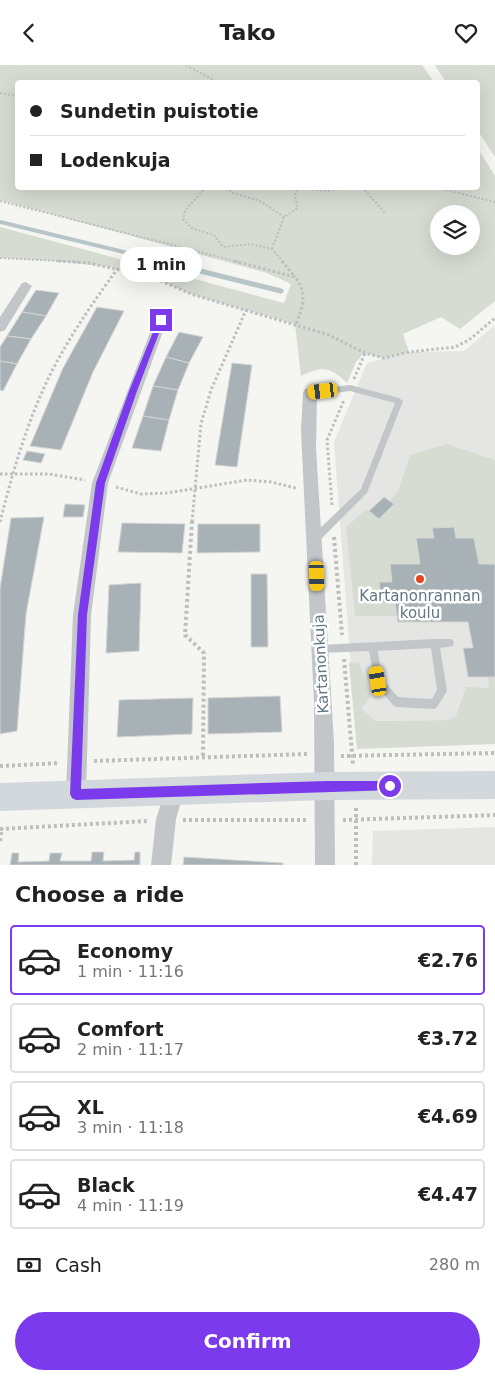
<!DOCTYPE html>
<html lang="en">
<head>
<meta charset="utf-8">
<style>
	:root { --surface:#fff; --page:#f6f6f6; --text:#222; --muted:#767676; --line:#e0e0e0; --accent:#7c3aed }
	body { margin:0; font-family:"DejaVu Sans",sans-serif; background:var(--page); color:var(--text); height:100vh; display:flex; flex-direction:column; font-size:19px; white-space:nowrap }
	* { box-sizing:border-box; margin:0 }
	p { font-size:16px; color:var(--muted) }
	.icon { flex:none; width:28px; height:28px; fill:none; stroke:currentColor; stroke-width:2; stroke-linecap:round; stroke-linejoin:round }
	.map { position:relative; height:800px; overflow:hidden }
	.panel { display:flex; flex-direction:column; background:var(--surface); flex:1 }
	.panel>* { flex:none }
	.hud { position:absolute; left:15px; top:15px; width:465px; height:110px; border-radius:5px; box-shadow:0 5px 20px #0002; display:grid; align-content:center; height:110px; padding:0 15px; background:var(--surface) }
	.fabs { position:absolute; left:430px; top:140px; display:grid; gap:10px }
	.fabs a { display:grid; place-items:center; width:50px; height:50px; border-radius:50%; background:var(--surface); box-shadow:0 5px 20px #0002; font-size:25px }
	.end { position:absolute; width:22px; height:22px; margin:-11px; border:6px solid #7c3aed; background:#fff; box-shadow:0 0 0 2px #fff }
	.from { border-radius:50% }
	.bubble { position:absolute; height:35px; border-radius:18px; background:var(--surface); box-shadow:0 5px 20px #0002; font-size:16px; font-weight:800; line-height:35px; text-align:center }
	.car { position:absolute; width:15px; height:30px; margin:-15px -8px; border-radius:6px; box-shadow:0 0 4px 1px #0007; background:linear-gradient(#f5c518 24%,#345 0 40%,#f5c518 0 76%,#345 0 86%,#f5c518 0) }
	.hud b { display:flex; align-items:center; gap:18px; height:48px; font-size:19px }
	.hud b+b { border-top:1px solid var(--line) }
	.hud i { width:12px; height:12px; background:var(--text) }
	ul { padding:0; list-style:none }
	li { display:flex; align-items:center; gap:15px; height:70px; margin:0 10px 8px; padding:0 5px; border:2px solid var(--line); border-radius:5px }
	li div { flex:1 }
	li b { display:block; font-size:19px }
	li em { font-style:normal; font-weight:800 }
	li.on { border-color:var(--accent) }
	li>.icon { width:45px; height:45px; stroke-width:1.5 }
	h2 { padding:0 15px; font-size:22px; line-height:60px }
	.pay { display:flex; align-items:center; gap:12px; height:55px; padding:0 15px; font-size:19px }
	.pay p { margin-inline-start:auto }
	.primary-button { display:flex; gap:10px; margin-top:auto; padding:10px 15px }
	.primary-button a { flex:1; height:58px; border-radius:30px; background:var(--accent); color:#fff; font-size:20px; font-weight:800; line-height:58px; text-align:center }
	header { display:flex; justify-content:space-between; align-items:center; height:65px; padding:0 15px; background:var(--surface); font-size:22px; font-weight:800 }
	.map>svg:first-child { display:block }
</style>
</head>
<body>
<header><svg class="icon" aria-label="back" viewBox="0 0 24 24"><path d="M15 5l-7 7 7 7"/></svg>Tako<svg class="icon" aria-label="heart" viewBox="0 0 24 24"><path d="M12 20l-8-8c-3-5 5-10 8-4 3-6 11-1 8 4z"/></svg></header>
<div class="map">
<svg width="495" height="800" viewBox="0 0 495 800">
	<rect width="100%" height="100%" fill="#f5f5f1"/>
	<g fill="#e5e6e4">
		<polygon points="495,260 495,651 456,651 448,655 355,656 334,377 367,298 409,287 464,286"/>
		<polygon points="495,762 495,800 372,800 373,766"/>
	</g>
	<g fill="#d6dcd2" fill-rule="evenodd">
		<path d="M0,0H422L434,17L18,18V122H478V84L495,111V236L460,264L441,252L403,269L409,287L384,293L364,288L356,297L347,318C330,301 321,301 301,311L295,259L194,230L154,213L118,203L54,196L0,193V162L284,238L291,219L267,208L0,135ZM439,149H471V181H439Z"/>
		<polygon points="435,0 495,0 495,92 478,66 478,18 446,17"/>
		<polygon points="447,379 495,395 495,499 479,499 474,473 456,473 454,462 433,463 434,473 416,474 420,499 392,517 379,517 381,538 395,538 397,551 355,551 346,462 367,444 379,453 394,439 390,436 398,426 410,390"/>
		<polygon points="359,597 371,631 361,644 376,656 448,655 456,651 466,622 489,623 488,612 495,612 495,679 357,684 349,598"/>
	</g>
	<g fill="none" stroke-linecap="round" stroke-linejoin="round">
		<polyline stroke="#b7c5c8" stroke-width="4" points="0,157 165,197"/>
		<polyline stroke="#b7c5c8" stroke-width="5" points="160,196 281,226"/>
	</g>
	<g fill="#a8b1b6" stroke="#d6d6d4">
		<polygon points="36,225 59,228 46,251 22,247"/>
		<polygon points="97,242 124,246 93,307 61,385 30,381 63,303"/>
		<polygon points="22,247 46,251 31,274 7,271"/>
		<polygon points="179,267 203,272 189,298 166,292"/>
		<polygon points="7,271 31,274 17,299 0,296 0,282"/>
		<polygon points="166,292 189,298 178,325 153,321"/>
		<polygon points="0,296 17,299 3,326 0,325"/>
		<polygon points="232,298 252,300 237,402 215,400"/>
		<polygon points="153,321 178,325 169,355 143,351"/>
		<polygon points="143,351 169,355 161,386 132,383"/>
		<polygon points="27,386 45,389 41,398 23,395"/>
		<polygon points="384,432 394,439 379,454 369,446"/>
		<polygon points="65,439 85,440 83,452 63,452"/>
		<polygon points="44,452 26,549 17,666 0,669 0,523 11,453"/>
		<polygon points="122,458 185,459 182,488 118,487"/>
		<polygon points="198,459 260,459 260,487 197,488"/>
		<polygon points="454,462 456,473 474,473 479,499 495,499 495,612 468,612 463,583 473,583 468,557 398,557 395,538 381,538 379,517 392,517 390,499 420,499 416,473 434,473 432,463"/>
		<polygon points="251,509 267,509 268,582 251,582"/>
		<polygon points="141,518 139,586 106,588 109,520"/>
		<polygon points="280,631 282,667 208,669 208,633"/>
		<polygon points="193,633 192,669 117,672 119,635"/>
		<polygon points="92,787 104,787 103,796 134,795 135,787 140,787 140,800 10,800 12,788 19,788 18,797 49,796 50,788 62,788 60,796 91,796"/>
		<polygon points="184,792 283,798 283,800 183,800"/>
	</g>
	<g fill="none" stroke-linecap="round" stroke-linejoin="round">
		<g stroke="#bcbec0" stroke-width="2" stroke-dasharray="2 2" stroke-linecap="butt">
			<polyline points="186,0 219,18"/>
			<polyline points="0,28 18,31"/>
			<polyline points="206,122 185,146 183,154 191,163 214,170 223,182 251,179 272,184 283,197"/>
			<polyline points="222,122 233,128 260,136 284,152"/>
			<polyline points="362,122 385,148"/>
			<polyline points="435,122 495,137"/>
			<polyline points="296,123 328,126 350,122"/>
			<polyline points="0,136 239,197"/>
			<polyline points="272,184 284,152 298,143 295,132 297,123"/>
			<polyline points="0,193 80,197"/>
		</g>
		<g stroke="#bcbec0" stroke-width="3" stroke-dasharray="2.5 2.5" stroke-linecap="butt">
			<polyline points="58,196 89,198 154,213 194,230 329,270 365,288 384,293 409,287 455,282 469,275 495,253"/>
			<path d="M234,196L295,212C308,229 303,241 296,259"/>
			<polyline points="282,196 295,212"/>
			<polyline points="354,314 365,288"/>
			<polyline points="0,409 49,409 85,415"/>
			<polyline points="116,422 141,429 167,428 247,415 271,417 296,423"/>
			<polyline points="332,440 327,375 344,335"/>
			<path d="M0,457C13,406 28,353 52,306C71,269 94,236 118,203"/>
			<polyline points="192,457 201,359 211,325 246,245"/>
		</g>
		<g stroke="#bcbec0" stroke-width="4" stroke-dasharray="3 3" stroke-linecap="butt">
			<polyline points="192,456 185,570 204,588 203,692"/>
			<polyline points="334,472 342,570"/>
			<polyline points="344,594 353,700"/>
			<polyline points="341,691 495,688"/>
			<polyline points="94,696 307,689"/>
			<polyline points="0,701 60,698"/>
			<polyline points="356,743 356,800"/>
			<polyline points="183,755 307,755"/>
			<polyline points="343,755 495,750"/>
			<polyline points="0,764 147,756"/>
			<polyline points="0,776 2,763"/>
		</g>
		<g fill="#c2c6c9" fill-rule="evenodd">
			<polygon points="350,320 399,333 403,336 367,428 318,477 315,478 312,477 311,474 312,471 361,424 395,338 350,326 310,331 307,328 310,325"/>
			<path d="M433,574H450L453,575L454,578L453,581L440,583L447,626L437,642L434,644L396,642L393,640L375,619L369,586L320,588L317,587L316,584L317,581L320,580ZM431,583L437,625L432,634L398,632L382,614L378,586Z"/>
		</g>
		<g fill="#c2c6c9" fill-rule="evenodd">
			<polygon points="26,217 32,221 5,265 0,267 0,252 22,218"/>
			<polygon points="161,250 166,252 167,255 108,418 91,550 86,729 83,736 76,739 69,736 66,729 73,550 92,418 155,255 156,252"/>
			<polygon points="310,323 315,324 317,328 316,383 334,678 335,800 315,800 314,638 301,365 303,328 305,324"/>
			<polygon points="174,717 181,720 184,727 176,754 171,800 151,800 156,754 167,720"/>
		</g>
		<polygon fill="#d3d8dc" fill-rule="evenodd" points="495,706 495,734 326,735 0,746 0,718 326,707"/>
	</g>
	<polygon fill="#7c3aed" points="161,252 164,255 137,326 105,418 87,550 81,724 326,716 390,716 394,717 395,721 394,725 76,735 72,733 70,729 78,550 96,418 129,326 158,255"/>
	<circle fill="#e64720" stroke="#fff" stroke-width="2" cx="420" cy="514" r="5"/>
	<g text-anchor="middle" dominant-baseline="central" stroke-width="5" stroke-linejoin="round" paint-order="stroke">
		<g font-size="15" fill="#637683" stroke="#fff">
			<text x="420" y="531">Kartanonrannan<tspan x="420" dy="17">koulu</tspan></text>
		</g>
		<g font-size="15" fill="#637683" stroke="#fff">
			<text transform="translate(321 599) rotate(-93)">Kartanonkuja</text>
		</g>
	</g>
</svg>
<div class="fabs">
<a><svg class="icon" aria-label="layers" viewBox="0 0 24 24"><path d="M12 4l9 5-9 5-9-5zM3 14l9 5 9-5"/></svg></a>
</div>
<i class="end from" style="left:390px;top:721px"></i>
<i class="end" style="left:161px;top:255px"></i>
<div class="bubble" style="left:120px;top:182px;width:82px">1 min</div>
<i class="car" style="left:323px;top:326px;rotate:263deg"></i>
<i class="car" style="left:317px;top:511px;rotate:178deg"></i>
<i class="car" style="left:378px;top:616px;rotate:351deg"></i>
<div class="hud">
<b><i class="from"></i>Sundetin puistotie</b>
<b><i></i>Lodenkuja</b>
</div>
</div>
<section class="panel">
<h2>Choose a ride</h2>
<ul>
<li class="on"><svg class="icon" aria-label="car" viewBox="0 0 24 24"><path d="M5 17H2v-5l4-1 3-4h7l3 4 3 1v5h-3M9 17h6M6 11h13"/><circle cx="7" cy="17" r="2"/><circle cx="17" cy="17" r="2"/></svg><div><b>Economy</b><p>1 min · 11:16</p></div><em>€2.76</em></li>
<li><svg class="icon" aria-label="car" viewBox="0 0 24 24"><path d="M5 17H2v-5l4-1 3-4h7l3 4 3 1v5h-3M9 17h6M6 11h13"/><circle cx="7" cy="17" r="2"/><circle cx="17" cy="17" r="2"/></svg><div><b>Comfort</b><p>2 min · 11:17</p></div><em>€3.72</em></li>
<li><svg class="icon" aria-label="car" viewBox="0 0 24 24"><path d="M5 17H2v-5l4-1 3-4h7l3 4 3 1v5h-3M9 17h6M6 11h13"/><circle cx="7" cy="17" r="2"/><circle cx="17" cy="17" r="2"/></svg><div><b>XL</b><p>3 min · 11:18</p></div><em>€4.69</em></li>
<li><svg class="icon" aria-label="car" viewBox="0 0 24 24"><path d="M5 17H2v-5l4-1 3-4h7l3 4 3 1v5h-3M9 17h6M6 11h13"/><circle cx="7" cy="17" r="2"/><circle cx="17" cy="17" r="2"/></svg><div><b>Black</b><p>4 min · 11:19</p></div><em>€4.47</em></li>
</ul>
<div class="pay"><svg class="icon" aria-label="cash" viewBox="0 0 24 24"><path d="M3 7h18v10H3z"/><circle cx="12" cy="12" r="2"/></svg>Cash<p>280 m</p></div>
<div class="primary-button"><a>Confirm</a></div>
</section>
</body>
</html>
